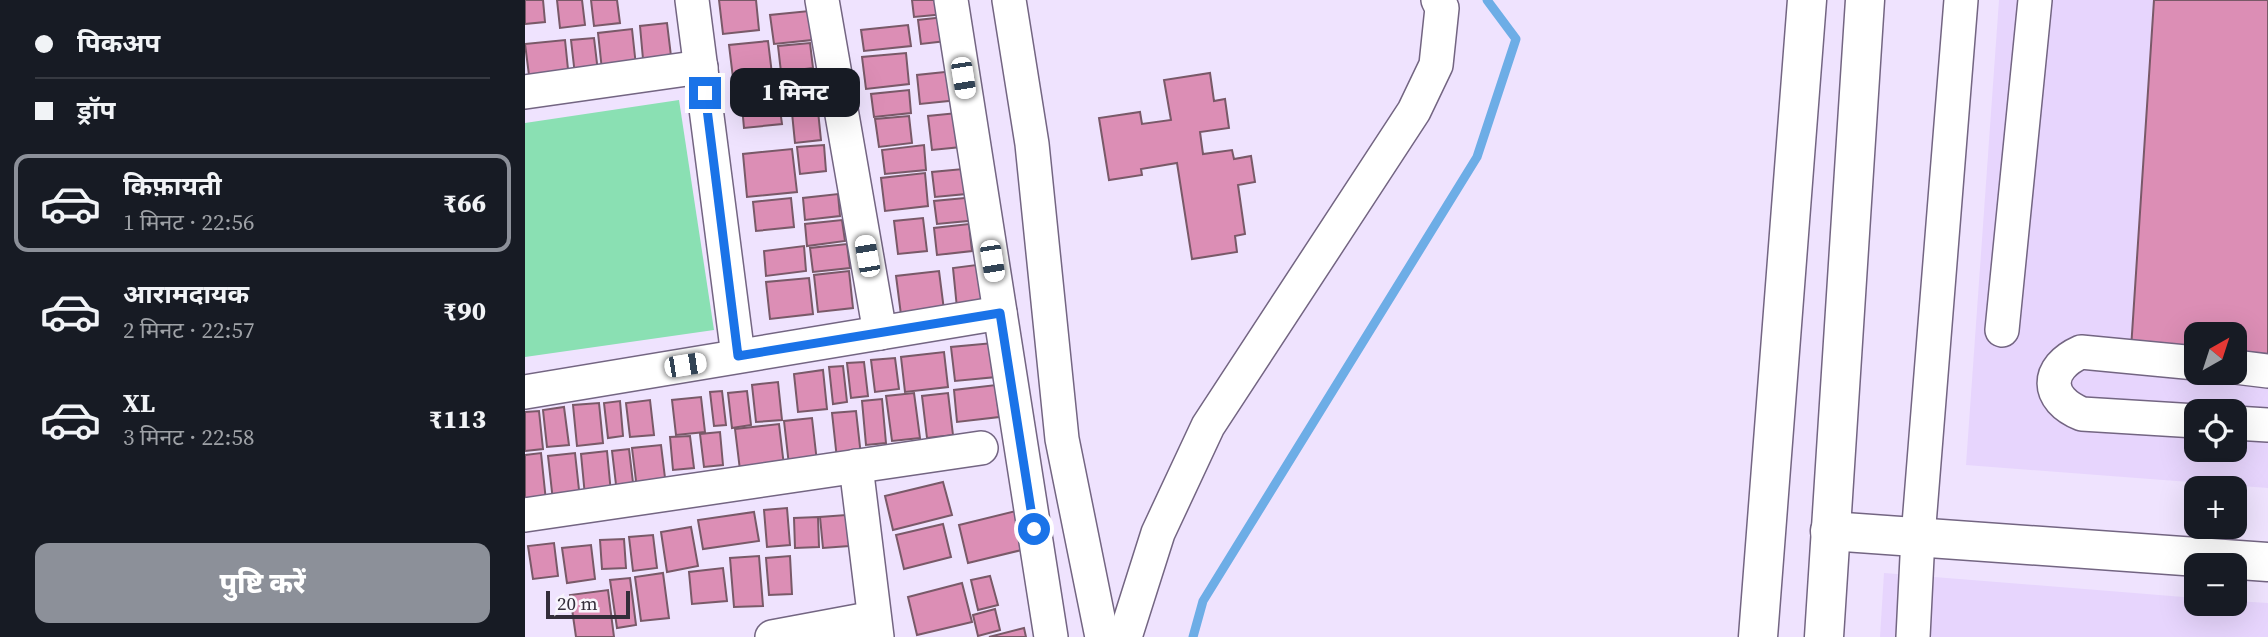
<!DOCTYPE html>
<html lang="hi">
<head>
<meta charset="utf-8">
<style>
	:root { --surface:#171b24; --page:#242831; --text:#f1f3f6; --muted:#9ea1a6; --line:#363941; --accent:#8c9099 }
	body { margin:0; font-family:"Source Serif 4","Noto Sans Devanagari",serif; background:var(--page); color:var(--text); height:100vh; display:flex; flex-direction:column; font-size:26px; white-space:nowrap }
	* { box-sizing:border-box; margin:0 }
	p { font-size:23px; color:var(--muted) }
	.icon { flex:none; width:38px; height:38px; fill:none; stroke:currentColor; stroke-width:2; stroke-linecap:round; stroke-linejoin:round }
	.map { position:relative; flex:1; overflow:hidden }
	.side { display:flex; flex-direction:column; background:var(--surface); width:525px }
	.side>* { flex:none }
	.guide { display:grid; align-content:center; height:154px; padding:0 35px; background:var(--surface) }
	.needle { width:46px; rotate:39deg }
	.fabs { position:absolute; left:1659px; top:322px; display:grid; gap:14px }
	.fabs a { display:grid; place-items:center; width:63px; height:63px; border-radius:14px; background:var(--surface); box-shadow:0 7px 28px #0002; font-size:35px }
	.scale { position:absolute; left:21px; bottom:18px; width:84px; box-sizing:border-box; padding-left:7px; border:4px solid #332d3a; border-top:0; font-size:19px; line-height:24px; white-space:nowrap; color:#332d3a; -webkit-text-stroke:5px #f8f5fc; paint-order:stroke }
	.end { position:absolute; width:32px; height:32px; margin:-16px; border:9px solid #1a73e8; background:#fff; box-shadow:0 0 0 4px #fff }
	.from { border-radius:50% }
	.bubble { position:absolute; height:49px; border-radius:14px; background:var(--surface); box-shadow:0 7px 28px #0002; font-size:23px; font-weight:800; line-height:49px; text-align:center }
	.car { position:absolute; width:21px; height:42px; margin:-21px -10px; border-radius:9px; box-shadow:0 0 5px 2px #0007; background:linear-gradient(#fff 24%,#345 0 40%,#fff 0 76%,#345 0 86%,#fff 0) }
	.guide b { display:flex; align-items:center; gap:24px; height:66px; font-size:26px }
	.guide b+b { border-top:2px solid var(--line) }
	.guide i { width:18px; height:18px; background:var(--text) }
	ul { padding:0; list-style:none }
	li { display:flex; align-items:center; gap:21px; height:98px; margin:0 14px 10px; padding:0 21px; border:4px solid transparent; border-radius:14px }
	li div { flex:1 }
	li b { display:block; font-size:26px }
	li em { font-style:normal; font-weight:800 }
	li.current { border-color:var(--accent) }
	li>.icon { width:63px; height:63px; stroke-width:1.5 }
	.primary-button { display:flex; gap:14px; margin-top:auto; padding:14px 35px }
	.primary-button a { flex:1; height:80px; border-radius:14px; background:var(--accent); color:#fff; font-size:28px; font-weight:800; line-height:80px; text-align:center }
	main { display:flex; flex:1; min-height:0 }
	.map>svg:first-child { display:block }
</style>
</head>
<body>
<main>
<section class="side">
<div class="guide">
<b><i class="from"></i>पिकअप</b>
<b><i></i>ड्रॉप</b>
</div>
<ul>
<li class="current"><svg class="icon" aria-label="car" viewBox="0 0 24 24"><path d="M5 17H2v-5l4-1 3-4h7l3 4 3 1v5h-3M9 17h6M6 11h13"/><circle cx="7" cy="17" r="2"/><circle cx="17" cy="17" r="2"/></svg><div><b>किफ़ायती</b><p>1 मिनट · 22:56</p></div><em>₹66</em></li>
<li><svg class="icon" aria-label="car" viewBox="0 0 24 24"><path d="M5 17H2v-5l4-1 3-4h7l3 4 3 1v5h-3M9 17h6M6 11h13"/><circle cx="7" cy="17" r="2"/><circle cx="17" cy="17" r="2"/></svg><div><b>आरामदायक</b><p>2 मिनट · 22:57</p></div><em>₹90</em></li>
<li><svg class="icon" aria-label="car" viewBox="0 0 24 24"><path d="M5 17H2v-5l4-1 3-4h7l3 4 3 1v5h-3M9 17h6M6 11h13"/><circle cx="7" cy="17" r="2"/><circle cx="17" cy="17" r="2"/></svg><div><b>XL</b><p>3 मिनट · 22:58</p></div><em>₹113</em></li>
</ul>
<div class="primary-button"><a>पुष्टि करें</a></div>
</section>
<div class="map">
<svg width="1743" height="637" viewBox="0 0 1743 637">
	<rect width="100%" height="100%" fill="#efe3fe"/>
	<g fill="#e7d5fd" fill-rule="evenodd">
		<path d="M1474,0H1743V488L1441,465ZM1671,334H1710V373H1671ZM1671,411H1710V450H1671Z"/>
		<polygon points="1359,573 1671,598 1671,604 1710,604 1710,601 1743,603 1743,637 1355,637"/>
	</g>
	<polygon fill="#8ae0b3" points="154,100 189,330 0,357 0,123"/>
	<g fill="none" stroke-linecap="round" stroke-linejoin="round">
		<polyline stroke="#6dade6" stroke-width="9" points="668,637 678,601 952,157 991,39 962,0"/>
	</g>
	<g fill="#dc8eb5" stroke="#795968" stroke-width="2">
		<polygon points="0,0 18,0 20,22 0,24"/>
		<polygon points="32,0 57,0 60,25 35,28"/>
		<polygon points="66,0 92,0 95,23 69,26"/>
		<polygon points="194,0 231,0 234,30 198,34"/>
		<polygon points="387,0 419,0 420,14 389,17"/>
		<polygon points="1629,0 1743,0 1743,359 1710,356 1710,334 1671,334 1671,354 1606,349"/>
		<polygon points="284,11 287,40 249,44 245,15"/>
		<polygon points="419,17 421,41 396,44 393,20"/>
		<polygon points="142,23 146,56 118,59 115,26"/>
		<polygon points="383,25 386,46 339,51 336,30"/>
		<polygon points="107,29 111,66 77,70 73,33"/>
		<polygon points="69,38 73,72 50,75 46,40"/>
		<polygon points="40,40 44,79 5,83 0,44"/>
		<polygon points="243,41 247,74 208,78 204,45"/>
		<polygon points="285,43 288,68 256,72 253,46"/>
		<polygon points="381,53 384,84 341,89 337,57"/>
		<polygon points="429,71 433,100 395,104 392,75"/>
		<polygon points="685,73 689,101 700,99 704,128 675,132 678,154 707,150 709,159 726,156 730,182 713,185 720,234 710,236 712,252 667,259 652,163 616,169 617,175 584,180 574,118 615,112 617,124 646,120 639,80"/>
		<polygon points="252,75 255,100 219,104 216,78"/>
		<polygon points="291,77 294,107 262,111 258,80"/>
		<polygon points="384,90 386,113 349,117 346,94"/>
		<polygon points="254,102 257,124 219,128 217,106"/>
		<polygon points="293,111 296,140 270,143 267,113"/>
		<polygon points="432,113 436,147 407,150 403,116"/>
		<polygon points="384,116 387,143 354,147 350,119"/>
		<polygon points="299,145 301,171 275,174 272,147"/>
		<polygon points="399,145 401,170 360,174 357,150"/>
		<polygon points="267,149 272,192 222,197 218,154"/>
		<polygon points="438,169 441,194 410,197 407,172"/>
		<polygon points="400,173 403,206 360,211 356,178"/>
		<polygon points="313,194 315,216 280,220 278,198"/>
		<polygon points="450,197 453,220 412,224 409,201"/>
		<polygon points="266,198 269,227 231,231 228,202"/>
		<polygon points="398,218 402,251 373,254 369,221"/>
		<polygon points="317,220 320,241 282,246 280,224"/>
		<polygon points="444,224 447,251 412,255 409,228"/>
		<polygon points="322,244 325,268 288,272 285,248"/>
		<polygon points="279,246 281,271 241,276 239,251"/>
		<polygon points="459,264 463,304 432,308 428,268"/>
		<polygon points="324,271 328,308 293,312 289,275"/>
		<polygon points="414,271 419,310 376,315 371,276"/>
		<polygon points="284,278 288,314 245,319 241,282"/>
		<polygon points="468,343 471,377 430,381 426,347"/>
		<polygon points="419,352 423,387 380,392 376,357"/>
		<polygon points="370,358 374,389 350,392 346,360"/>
		<polygon points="339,362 343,396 326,398 322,363"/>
		<polygon points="318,366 322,402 308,404 304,367"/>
		<polygon points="298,370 302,409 273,412 269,374"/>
		<polygon points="253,382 257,420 231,422 227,385"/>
		<polygon points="471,385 474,417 432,422 429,390"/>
		<polygon points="197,391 201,425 189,426 185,392"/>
		<polygon points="222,391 226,425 207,428 203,393"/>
		<polygon points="389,393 395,438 367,441 361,396"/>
		<polygon points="423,393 428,435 402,438 397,396"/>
		<polygon points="176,397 180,432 151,435 147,400"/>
		<polygon points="357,399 361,443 341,445 337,401"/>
		<polygon points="125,400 129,435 105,437 101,403"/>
		<polygon points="95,401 98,436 83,438 79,403"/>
		<polygon points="74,403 78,443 52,446 48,405"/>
		<polygon points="39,407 44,445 22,447 18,410"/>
		<polygon points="14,411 18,449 0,451 0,412"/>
		<polygon points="331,411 336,456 312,459 307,413"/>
		<polygon points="287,418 292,462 264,465 259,421"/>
		<polygon points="254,424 259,466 215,470 210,429"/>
		<polygon points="195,432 198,465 179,467 175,434"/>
		<polygon points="165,436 169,468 148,470 145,437"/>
		<polygon points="136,445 141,486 112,489 107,448"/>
		<polygon points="104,449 109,491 92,493 87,451"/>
		<polygon points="82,451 86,493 60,496 56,454"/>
		<polygon points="16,453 21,501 0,503 0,455"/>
		<polygon points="50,453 55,499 28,501 23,456"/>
		<polygon points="418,482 427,515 368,530 360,496"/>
		<polygon points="262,508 265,545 242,547 239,510"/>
		<polygon points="495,510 505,548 443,563 434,525"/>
		<polygon points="229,512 234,541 178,549 173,520"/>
		<polygon points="321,515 324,546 298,548 295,517"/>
		<polygon points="293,517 294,547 270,548 269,518"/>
		<polygon points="418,524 426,557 379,569 371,535"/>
		<polygon points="166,527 173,566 142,572 136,532"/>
		<polygon points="128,535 132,568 108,571 104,537"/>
		<polygon points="99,539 101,568 77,569 75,540"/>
		<polygon points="29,543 33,576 8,579 3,546"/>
		<polygon points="66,545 70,579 42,583 37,548"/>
		<polygon points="234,556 238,606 209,607 205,558"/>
		<polygon points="265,556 267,594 244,595 241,558"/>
		<polygon points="198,568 202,601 167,604 164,572"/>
		<polygon points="138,573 144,618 116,621 110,577"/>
		<polygon points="465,576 473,605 453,610 446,580"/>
		<polygon points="105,578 111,625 92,628 85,580"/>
		<polygon points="437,583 447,622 392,635 383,597"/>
		<polygon points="83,590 89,637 51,637 45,595"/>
		<polygon points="470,609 475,630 453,636 448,615"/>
		<polygon points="499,628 501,637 464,637"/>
	</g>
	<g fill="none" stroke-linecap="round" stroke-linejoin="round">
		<defs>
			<g id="street">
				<polyline points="167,0 213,356"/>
				<polyline points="297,0 355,333"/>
				<polyline points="426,0 526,637"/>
				<polyline points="484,0 507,144 537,439 577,637"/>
				<polyline points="0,92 176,67"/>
				<polyline points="1477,330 1510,0"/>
				<path d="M1671,363L1556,352C1520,368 1520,399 1557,414L1671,421"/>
				<polyline points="1710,367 1743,371"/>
				<polyline points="0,392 475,313"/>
				<polyline points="1710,423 1743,425"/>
				<polyline points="331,466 352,637"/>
				<polyline points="0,515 456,448"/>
				<polyline points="247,637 349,618"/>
				<polyline points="600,637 633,533 683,426 889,111 911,65 917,8 913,0"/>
				<polyline points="1388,637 1393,537 1436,0"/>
			</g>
			<g id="secondary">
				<polyline points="1305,531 1743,562"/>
				<polyline points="1233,637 1282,0"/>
				<polyline points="1299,637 1340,0"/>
			</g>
		</defs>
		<use href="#street" stroke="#736582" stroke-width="36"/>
		<use href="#secondary" stroke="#736582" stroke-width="41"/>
		<use href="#street" stroke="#fff" stroke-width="33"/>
		<use href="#secondary" stroke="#fff" stroke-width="38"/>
	</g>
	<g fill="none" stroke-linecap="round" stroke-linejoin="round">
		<polyline stroke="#1a73e8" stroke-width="9" points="180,93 213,356 475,313 509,529"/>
	</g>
</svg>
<div class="fabs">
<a><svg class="needle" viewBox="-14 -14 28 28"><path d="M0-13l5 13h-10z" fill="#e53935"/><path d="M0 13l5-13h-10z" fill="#9ea1a6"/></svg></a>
<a><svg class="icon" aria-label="locate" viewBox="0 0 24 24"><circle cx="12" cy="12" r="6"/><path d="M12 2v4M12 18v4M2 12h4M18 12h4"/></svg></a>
<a>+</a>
<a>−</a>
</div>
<div class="scale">20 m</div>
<i class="end from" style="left:509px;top:529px"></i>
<i class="end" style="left:180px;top:93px"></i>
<div class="bubble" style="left:205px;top:68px;width:130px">1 मिनट</div>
<i class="car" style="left:438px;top:78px;rotate:171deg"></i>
<i class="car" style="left:342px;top:256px;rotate:350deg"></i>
<i class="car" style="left:467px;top:261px;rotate:171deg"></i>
<i class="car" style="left:160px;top:365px;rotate:81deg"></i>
</div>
</main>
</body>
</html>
